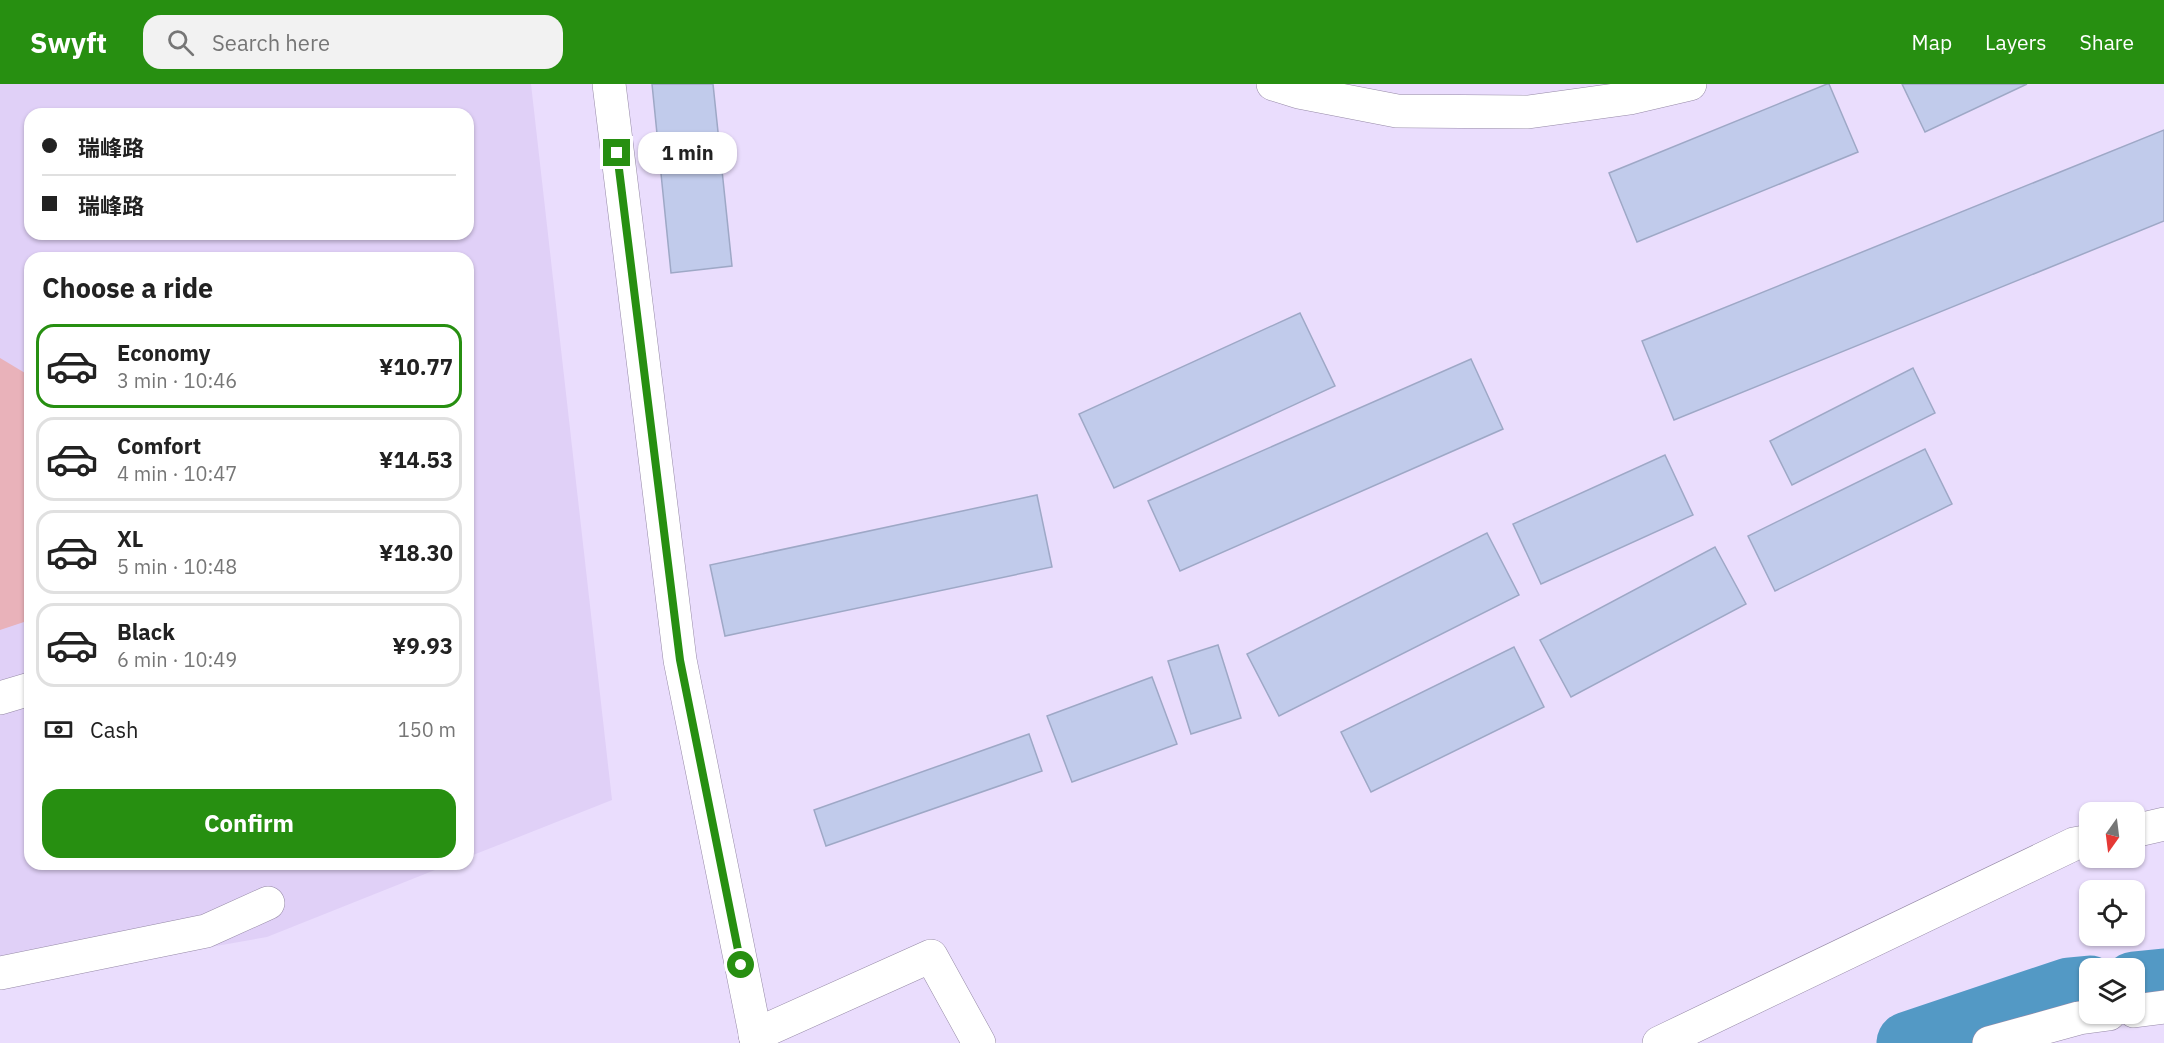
<!DOCTYPE html>
<html lang="en">
<head>
<meta charset="utf-8">
<style>
	:root { --surface:#fff; --page:#f2f2f2; --text:#222; --muted:#767676; --line:#e0e0e0; --accent:#278f11 }
	body { margin:0; font-family:"IBM Plex Sans","Noto Sans SC",sans-serif; background:var(--page); color:var(--text); height:100vh; display:flex; flex-direction:column; font-size:22px; white-space:nowrap }
	* { box-sizing:border-box; margin:0 }
	p { font-size:20px; color:var(--muted) }
	.icon { flex:none; width:33px; height:33px; fill:none; stroke:currentColor; stroke-width:2; stroke-linecap:round; stroke-linejoin:round }
	.map { position:relative; flex:1; overflow:hidden }
	.details { position:absolute; left:24px; top:168px; width:450px; height:618px; display:flex; flex-direction:column; background:var(--surface); border-radius:18px; box-shadow:0 2px 4px #0004 }
	.details>* { flex:none }
	.top-card { position:absolute; left:24px; top:24px; width:450px; height:132px; border-radius:18px; box-shadow:0 2px 4px #0004; display:grid; align-content:center; height:132px; padding:0 18px; background:var(--surface) }
	.needle { width:39px; rotate:194deg }
	.tools { position:absolute; left:2079px; top:718px; display:grid; gap:12px }
	.tools a { display:grid; place-items:center; width:66px; height:66px; border-radius:12px; background:var(--surface); box-shadow:0 2px 4px #0004; font-size:30px }
	.end { position:absolute; width:27px; height:27px; margin:-14px; border:8px solid #278f11; background:#fff; box-shadow:0 0 0 3px #fff }
	.from { border-radius:50% }
	.bubble { position:absolute; height:42px; border-radius:18px; background:var(--surface); box-shadow:0 2px 4px #0004; font-size:20px; font-weight:700; line-height:42px; text-align:center }
	.top-card b { display:flex; align-items:center; gap:21px; height:57px; font-size:22px }
	.top-card b+b { border-top:2px solid var(--line) }
	.top-card i { width:15px; height:15px; background:var(--text) }
	ul { padding:0; list-style:none }
	li { display:flex; align-items:center; gap:18px; height:84px; margin:0 12px 9px; padding:0 6px; border:3px solid var(--line); border-radius:18px }
	li div { flex:1 }
	li b { display:block; font-size:22px }
	li em { font-style:normal; font-weight:700 }
	li.on { border-color:var(--accent) }
	li>.icon { width:54px; height:54px; stroke-width:1.5 }
	h2 { padding:0 18px; font-size:27px; line-height:72px }
	.pay { display:flex; align-items:center; gap:15px; height:66px; padding:0 18px; font-size:22px }
	.pay p { margin-inline-start:auto }
	.cta { display:flex; gap:12px; margin-top:auto; padding:12px 18px }
	.cta a { flex:1; height:69px; border-radius:18px; background:var(--accent); color:#fff; font-size:24px; font-weight:700; line-height:69px; text-align:center }
	header { display:flex; align-items:center; gap:36px; box-sizing:border-box; height:84px; padding:0 30px; background:var(--accent); color:#fff }
	header strong { font-size:28px }
	nav { display:flex; gap:33px; margin-inline-start:auto; font-size:21px }
	.search { width:420px; height:54px; background:var(--page); display:flex; align-items:center; gap:15px; box-sizing:border-box; padding:0 21px; border-radius:18px; color:var(--muted); font-size:22px }
	.map>svg:first-child { display:block }
</style>
</head>
<body>
<header>
<strong>Swyft</strong>
<div class="search"><svg class="icon" aria-label="search" viewBox="0 0 24 24"><circle cx="10" cy="10" r="6"/><path d="M15 15l6 6"/></svg>Search here</div>
<nav><a>Map</a><a>Layers</a><a>Share</a></nav>
</header>
<div class="map">
<svg width="2164" height="959" viewBox="0 0 2164 959">
	<rect width="100%" height="100%" fill="#eaddfd"/>
	<path fill="#e0d0f7" fill-rule="evenodd" d="M0,0H531L612,716L468,773V174H30V780H450L267,853L0,900ZM30,30H468V150H30Z"/>
	<polygon fill="#e9b2ba" points="0,274 30,292 30,536 0,546"/>
	<g fill="none" stroke-linecap="round" stroke-linejoin="round">
		<g stroke="#5399c5" stroke-width="63">
			<polyline points="2134,899 2164,896"/>
			<polyline points="1908,959 2069,905 2090,903"/>
		</g>
	</g>
	<g fill="#c1cbeb" stroke="#9ea8c6" stroke-width="1.5">
		<polygon points="652,0 713,0 732,182 671,189"/>
		<polygon points="1827,0 1829,0 1858,68 1637,158 1609,89"/>
		<polygon points="1902,0 2027,0 1925,48"/>
		<polygon points="2164,46 2164,137 1674,336 1642,257"/>
		<polygon points="1300,229 1335,302 1114,404 1079,330"/>
		<polygon points="1471,275 1503,345 1180,487 1148,417"/>
		<polygon points="1913,284 1935,329 1792,401 1770,357"/>
		<polygon points="1925,365 1952,420 1775,507 1748,452"/>
		<polygon points="1665,371 1693,431 1541,500 1513,440"/>
		<polygon points="1037,411 1052,483 725,552 710,481"/>
		<polygon points="1487,449 1519,511 1279,632 1247,570"/>
		<polygon points="1715,463 1746,520 1571,613 1540,556"/>
		<polygon points="1218,561 1241,634 1191,650 1168,577"/>
		<polygon points="1514,563 1544,623 1371,708 1341,648"/>
		<polygon points="1152,593 1177,660 1072,698 1047,632"/>
		<polygon points="1029,650 1042,687 826,762 814,726"/>
	</g>
	<g fill="none" stroke-linecap="round" stroke-linejoin="round">
		<defs>
			<g id="minor">
				<polyline points="609,0 680,576 757,959"/>
				<polyline points="1273,0 1299,8 1397,27 1528,28 1630,14 1690,0"/>
				<polyline points="0,614 30,605"/>
				<polyline points="2134,747 2164,740"/>
				<polyline points="0,889 206,847 268,819"/>
				<polyline points="2134,927 2164,923"/>
				<polyline points="755,951 931,872 979,959"/>
				<polyline points="1659,959 2074,760 2090,757"/>
				<polyline points="1989,959 2079,934 2109,930"/>
			</g>
		</defs>
		<use href="#minor" stroke="#9589a6" stroke-width="34"/>
		<use href="#minor" stroke="#fff" stroke-width="33"/>
	</g>
	<g fill="none" stroke-linecap="round" stroke-linejoin="round">
		<polyline stroke="#278f11" stroke-width="8" points="617,69 680,576 741,881"/>
	</g>
</svg>
<div class="tools">
<a><svg class="needle" viewBox="-14 -14 28 28"><path d="M0-13l5 13h-10z" fill="#e53935"/><path d="M0 13l5-13h-10z" fill="#767676"/></svg></a>
<a><svg class="icon" aria-label="locate" viewBox="0 0 24 24"><circle cx="12" cy="12" r="6"/><path d="M12 2v4M12 18v4M2 12h4M18 12h4"/></svg></a>
<a><svg class="icon" aria-label="layers" viewBox="0 0 24 24"><path d="M12 4l9 5-9 5-9-5zM3 14l9 5 9-5"/></svg></a>
</div>
<i class="end from" style="left:741px;top:881px"></i>
<i class="end" style="left:617px;top:69px"></i>
<div class="bubble" style="left:638px;top:48px;width:99px">1 min</div>
<div class="top-card">
<b><i class="from"></i>瑞峰路</b>
<b><i></i>瑞峰路</b>
</div>
<section class="details">
<h2>Choose a ride</h2>
<ul>
<li class="on"><svg class="icon" aria-label="car" viewBox="0 0 24 24"><path d="M5 17H2v-5l4-1 3-4h7l3 4 3 1v5h-3M9 17h6M6 11h13"/><circle cx="7" cy="17" r="2"/><circle cx="17" cy="17" r="2"/></svg><div><b>Economy</b><p>3 min · 10:46</p></div><em>¥10.77</em></li>
<li><svg class="icon" aria-label="car" viewBox="0 0 24 24"><path d="M5 17H2v-5l4-1 3-4h7l3 4 3 1v5h-3M9 17h6M6 11h13"/><circle cx="7" cy="17" r="2"/><circle cx="17" cy="17" r="2"/></svg><div><b>Comfort</b><p>4 min · 10:47</p></div><em>¥14.53</em></li>
<li><svg class="icon" aria-label="car" viewBox="0 0 24 24"><path d="M5 17H2v-5l4-1 3-4h7l3 4 3 1v5h-3M9 17h6M6 11h13"/><circle cx="7" cy="17" r="2"/><circle cx="17" cy="17" r="2"/></svg><div><b>XL</b><p>5 min · 10:48</p></div><em>¥18.30</em></li>
<li><svg class="icon" aria-label="car" viewBox="0 0 24 24"><path d="M5 17H2v-5l4-1 3-4h7l3 4 3 1v5h-3M9 17h6M6 11h13"/><circle cx="7" cy="17" r="2"/><circle cx="17" cy="17" r="2"/></svg><div><b>Black</b><p>6 min · 10:49</p></div><em>¥9.93</em></li>
</ul>
<div class="pay"><svg class="icon" aria-label="cash" viewBox="0 0 24 24"><path d="M3 7h18v10H3z"/><circle cx="12" cy="12" r="2"/></svg>Cash<p>150 m</p></div>
<div class="cta"><a>Confirm</a></div>
</section>
</div>
</body>
</html>
